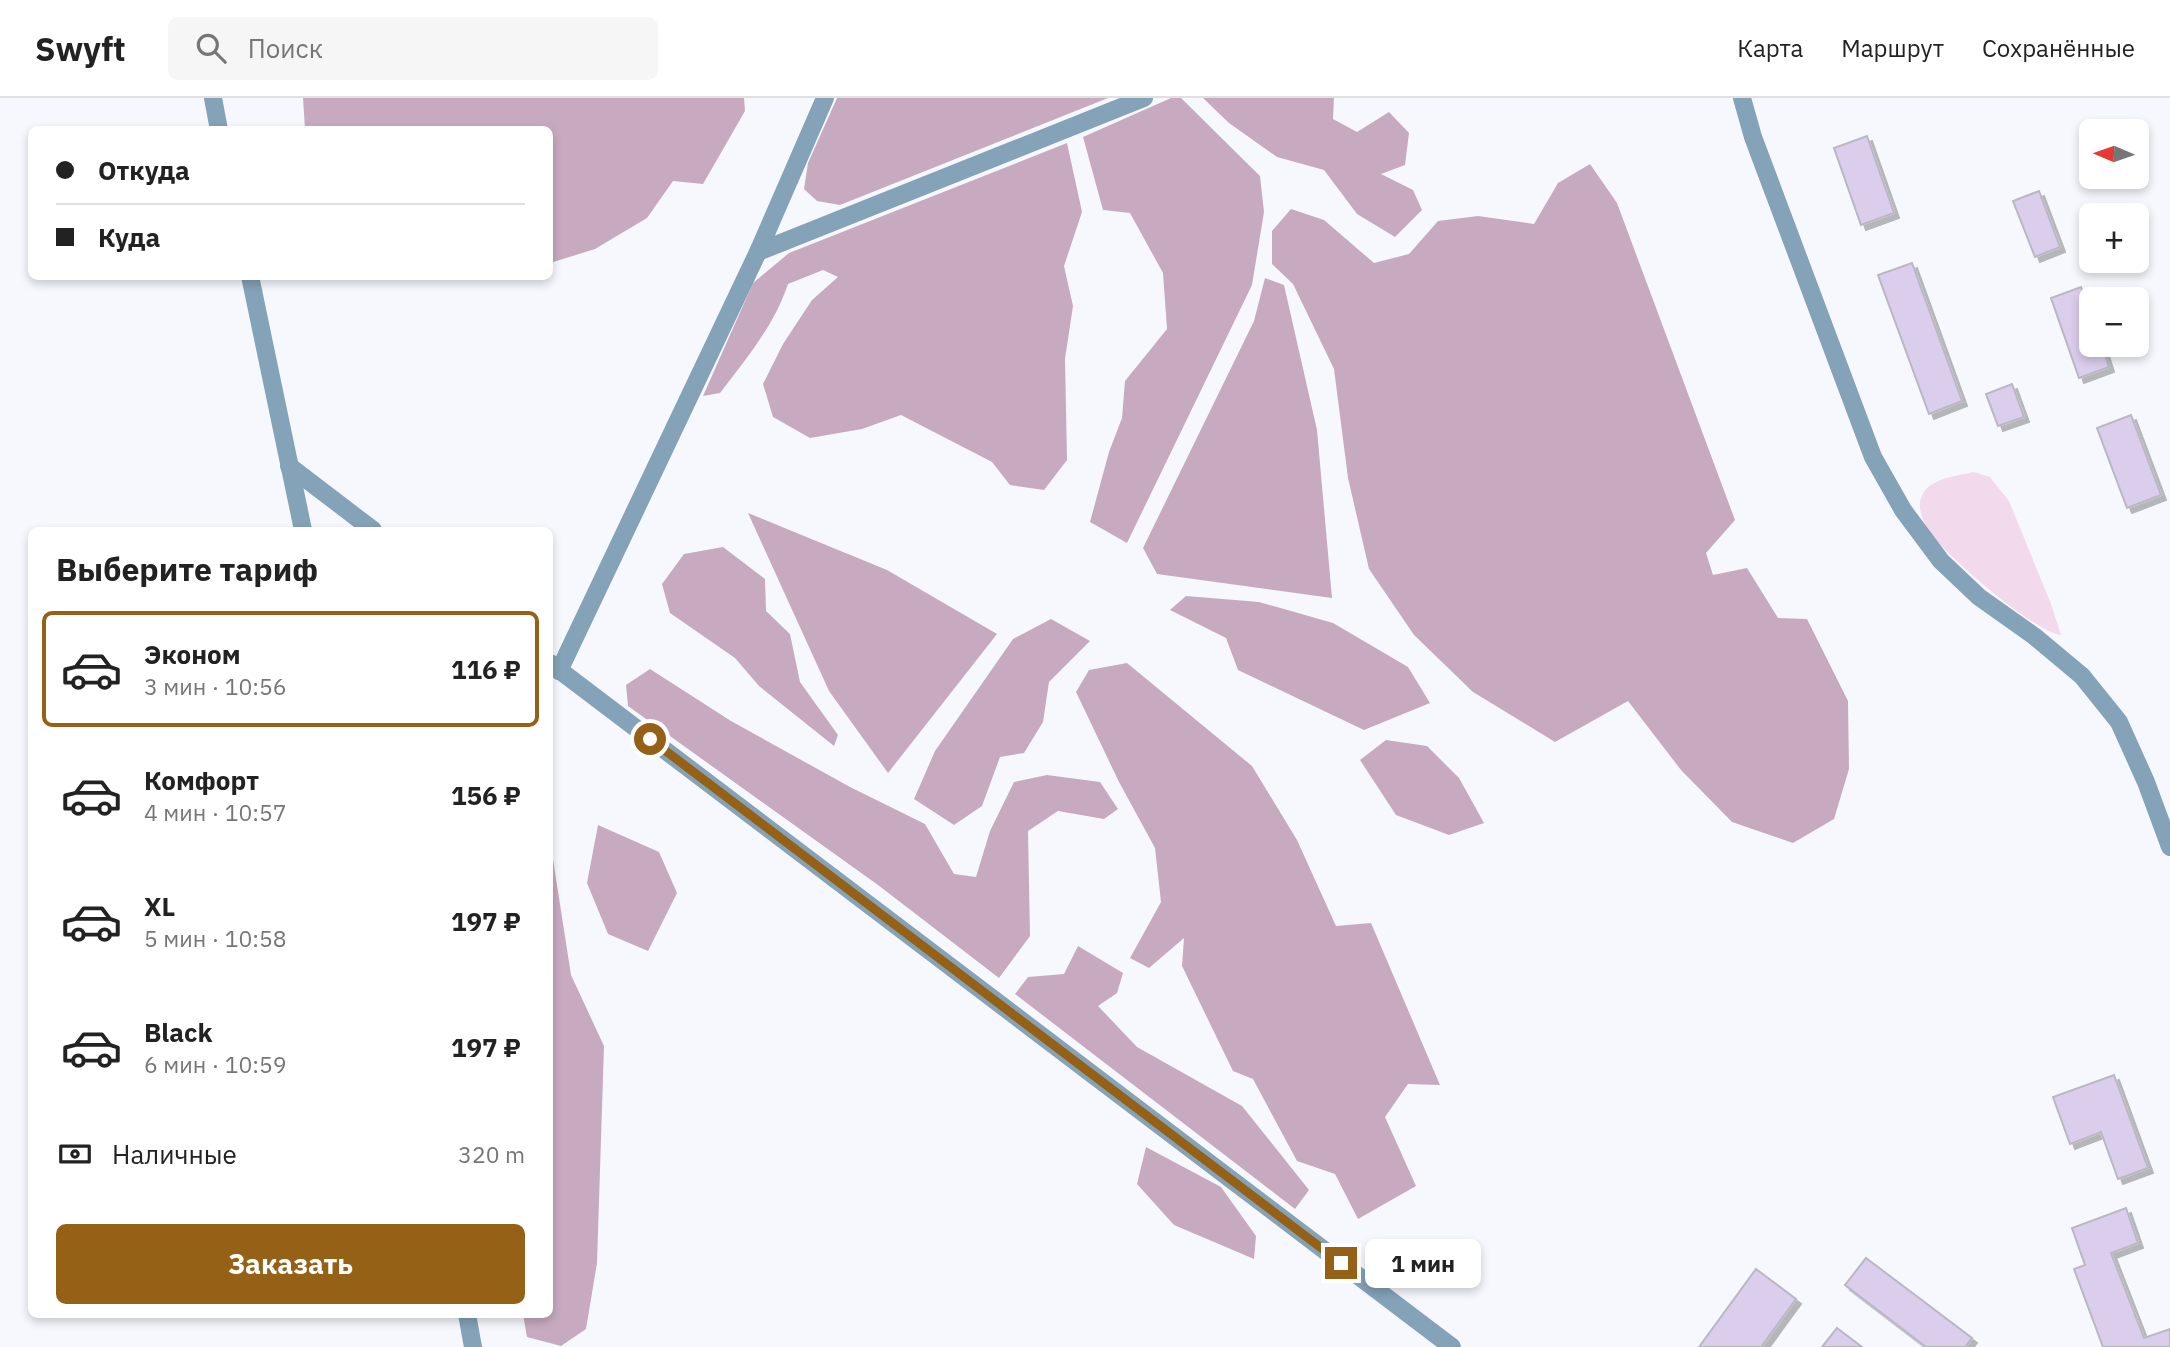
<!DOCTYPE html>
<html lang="ru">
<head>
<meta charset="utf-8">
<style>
	:root { --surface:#fff; --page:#f6f6f6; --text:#222; --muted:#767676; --line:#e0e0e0; --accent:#956116 }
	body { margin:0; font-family:"IBM Plex Sans",sans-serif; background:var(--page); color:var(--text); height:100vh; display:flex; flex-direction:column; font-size:26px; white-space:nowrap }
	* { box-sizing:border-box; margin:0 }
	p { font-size:23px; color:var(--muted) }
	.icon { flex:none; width:38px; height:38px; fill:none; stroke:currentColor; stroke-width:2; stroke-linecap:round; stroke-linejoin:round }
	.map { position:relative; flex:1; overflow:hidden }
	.drawer { position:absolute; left:28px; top:429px; width:525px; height:791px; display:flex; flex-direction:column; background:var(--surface); border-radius:10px; box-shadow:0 4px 10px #0003 }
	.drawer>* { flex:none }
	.guide { position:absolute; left:28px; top:28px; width:525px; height:154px; border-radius:10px; box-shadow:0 4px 10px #0003; display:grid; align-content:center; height:154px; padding:0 28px; background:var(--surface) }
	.needle { width:46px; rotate:272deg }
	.fabs { position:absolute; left:2079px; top:21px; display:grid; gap:14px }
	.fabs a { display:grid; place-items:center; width:70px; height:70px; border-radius:10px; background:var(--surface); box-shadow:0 4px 10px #0003; font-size:35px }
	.end { position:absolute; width:32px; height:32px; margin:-16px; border:9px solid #956116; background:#fff; box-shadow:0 0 0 4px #fff }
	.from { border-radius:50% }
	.bubble { position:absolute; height:49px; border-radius:10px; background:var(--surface); box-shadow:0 4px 10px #0003; font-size:23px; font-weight:700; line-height:49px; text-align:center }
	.guide b { display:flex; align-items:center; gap:24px; height:66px; font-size:26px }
	.guide b+b { border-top:2px solid var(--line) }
	.guide i { width:18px; height:18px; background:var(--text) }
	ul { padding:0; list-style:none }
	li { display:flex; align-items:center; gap:21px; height:116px; margin:0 14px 10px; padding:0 14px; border:4px solid transparent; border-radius:10px }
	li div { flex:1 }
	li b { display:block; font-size:26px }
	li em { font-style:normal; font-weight:700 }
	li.active { border-color:var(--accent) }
	li>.icon { width:63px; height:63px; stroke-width:1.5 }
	h2 { padding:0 28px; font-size:32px; line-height:84px }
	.pay { display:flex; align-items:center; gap:18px; height:77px; padding:0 28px; font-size:26px }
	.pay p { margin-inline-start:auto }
	.cta { display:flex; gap:14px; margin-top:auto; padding:14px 28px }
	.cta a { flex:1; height:80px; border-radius:10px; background:var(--accent); color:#fff; font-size:28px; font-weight:700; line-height:80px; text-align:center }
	header { display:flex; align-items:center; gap:42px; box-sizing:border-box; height:98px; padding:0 35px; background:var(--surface); border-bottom:2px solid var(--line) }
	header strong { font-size:33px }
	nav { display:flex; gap:38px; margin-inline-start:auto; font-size:24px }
	.search { width:490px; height:63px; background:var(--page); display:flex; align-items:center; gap:18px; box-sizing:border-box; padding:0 24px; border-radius:10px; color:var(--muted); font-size:26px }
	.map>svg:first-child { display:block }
</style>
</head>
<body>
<header>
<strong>Swyft</strong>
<div class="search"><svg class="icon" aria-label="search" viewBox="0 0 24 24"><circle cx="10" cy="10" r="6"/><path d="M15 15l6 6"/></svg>Поиск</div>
<nav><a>Карта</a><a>Маршрут</a><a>Сохранённые</a></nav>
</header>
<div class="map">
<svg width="2170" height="1249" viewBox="0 0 2170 1249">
	<defs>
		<filter id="shadow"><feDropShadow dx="5" dy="5" stdDeviation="0" flood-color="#0004"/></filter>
	</defs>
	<rect width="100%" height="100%" fill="#f6f8fe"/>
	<path fill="#f2d9eb" d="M1973,374L1990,379L2009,403L2051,506L2061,537C2034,534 1941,454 1927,430C1921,419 1916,405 1924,394C1933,380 1958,378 1973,374Z"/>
	<g fill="#c7aabf">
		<polygon points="303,0 744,0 745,13 703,86 673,83 647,120 595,151 550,165 550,32 305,31"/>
		<polygon points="837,0 1108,0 840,107 817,103 804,91 808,65"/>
		<polygon points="1171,0 1181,0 1260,78 1264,114 1252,187 1127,445 1090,424 1109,354 1122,320 1125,283 1167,231 1163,175 1130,115 1103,112 1083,39"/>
		<polygon points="1203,0 1334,0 1333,21 1357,34 1389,14 1409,35 1405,67 1381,76 1413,92 1422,112 1395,139 1357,116 1324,72 1277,59 1229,25"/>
		<path d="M1067,45L1082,114L1064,168L1073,208L1065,261L1067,362L1044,392L1010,387L992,364L901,317L862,331L810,340L773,319L763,286L783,246L812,202L838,179L823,172L788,186C774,228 746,261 720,295L703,298L753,185L789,155Z"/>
		<polygon points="1590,66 1617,105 1735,422 1706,455 1713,477 1747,470 1778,520 1807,521 1848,603 1849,671 1834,721 1793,745 1732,724 1681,672 1628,603 1555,644 1473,594 1414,537 1369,471 1348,380 1334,271 1293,186 1272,166 1272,133 1291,111 1324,122 1374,165 1409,156 1438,123 1478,118 1534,126 1558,85"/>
		<polygon points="1265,180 1284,187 1317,332 1332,500 1157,476 1143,450 1254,223"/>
		<polygon points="748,415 887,472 997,536 888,675 829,593"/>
		<polygon points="723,449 765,481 766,513 790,536 800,584 838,637 834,648 759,588 735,560 670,515 662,486 684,456"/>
		<polygon points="1186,498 1259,504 1333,525 1408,569 1430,605 1364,632 1238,572 1226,540 1170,512"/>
		<polygon points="1051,521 1090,543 1049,584 1043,624 1024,655 1000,659 982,708 954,727 914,701 935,653 1013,541"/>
		<polygon points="1127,565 1252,668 1297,742 1336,828 1371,825 1440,987 1408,986 1385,1019 1416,1088 1358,1121 1335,1076 1297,1063 1253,981 1233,973 1182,868 1184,840 1149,870 1130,860 1161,804 1155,750 1119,684 1076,594 1089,572"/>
		<polygon points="650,571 731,623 850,689 925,726 954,776 976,779 990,733 1014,684 1047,677 1100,684 1118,711 1104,721 1058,713 1028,733 1030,838 999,880 878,787 628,608 626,587"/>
		<polygon points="1386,642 1427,648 1459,680 1484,725 1449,737 1396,717 1360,662"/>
		<polygon points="598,727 659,754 677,795 648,853 608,836 587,785"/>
		<polygon points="550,742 571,877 604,948 597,1165 586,1231 561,1248 527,1239 523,1216 550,1216"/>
		<polygon points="1078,848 1123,875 1117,895 1098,908 1137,949 1242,1008 1309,1092 1295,1111 1015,896 1028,879 1064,876"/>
		<polygon points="1146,1049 1221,1089 1256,1138 1254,1161 1174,1127 1137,1086"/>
	</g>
	<g fill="#dbceed" stroke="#bbb6c3" stroke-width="2" filter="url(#shadow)">
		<polygon points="1867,38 1894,115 1861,127 1834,50"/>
		<polygon points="2039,93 2060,149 2035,159 2013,103"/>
		<polygon points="1912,165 1962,303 1929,316 1878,177"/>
		<polygon points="2081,189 2091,217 2091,247 2102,247 2109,269 2079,280 2051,200"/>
		<polygon points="2012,286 2024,319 1998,328 1986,296"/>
		<polygon points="2131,317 2161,397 2127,410 2097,330"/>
		<polygon points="2114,977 2148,1070 2118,1081 2101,1034 2070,1046 2053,999"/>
		<polygon points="2126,1110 2138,1145 2111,1155 2144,1240 2170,1231 2170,1249 2103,1249 2074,1171 2085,1167 2072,1130"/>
		<polygon points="1866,1160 1972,1240 1965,1249 1926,1249 1845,1187"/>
		<polygon points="1756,1171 1796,1201 1761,1249 1699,1249"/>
		<polygon points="1837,1230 1862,1249 1822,1249"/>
	</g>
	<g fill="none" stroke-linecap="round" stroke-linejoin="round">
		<g stroke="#84a2b8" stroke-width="18">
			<polyline points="213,0 219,32"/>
			<polyline points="1742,0 1753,39 1873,359 1903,412 1941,463 1979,499 2034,538 2082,578 2119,624 2146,684 2170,749"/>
			<polyline points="758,154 1144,0"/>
			<polyline points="250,178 303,432"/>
			<polyline points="289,368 373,432"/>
			<polyline points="550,565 1452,1249"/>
			<polyline points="559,573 758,154 825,0"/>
			<polyline points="467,1216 473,1249"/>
		</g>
	</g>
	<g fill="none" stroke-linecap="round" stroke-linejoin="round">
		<polyline stroke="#956116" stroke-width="9" points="650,641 1341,1165"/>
	</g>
</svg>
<div class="fabs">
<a><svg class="needle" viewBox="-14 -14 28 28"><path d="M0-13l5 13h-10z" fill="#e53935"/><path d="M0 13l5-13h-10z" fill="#767676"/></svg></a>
<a>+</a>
<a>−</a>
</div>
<i class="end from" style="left:650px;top:641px"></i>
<i class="end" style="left:1341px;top:1165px"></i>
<div class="bubble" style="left:1365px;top:1141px;width:116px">1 мин</div>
<div class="guide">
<b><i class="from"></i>Откуда</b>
<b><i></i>Куда</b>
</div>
<section class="drawer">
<h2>Выберите тариф</h2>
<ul>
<li class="active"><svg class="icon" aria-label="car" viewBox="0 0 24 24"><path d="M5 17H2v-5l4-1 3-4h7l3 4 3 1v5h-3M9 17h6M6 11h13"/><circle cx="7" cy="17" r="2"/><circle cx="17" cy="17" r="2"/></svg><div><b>Эконом</b><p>3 мин · 10:56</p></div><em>116 ₽</em></li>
<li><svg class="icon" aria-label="car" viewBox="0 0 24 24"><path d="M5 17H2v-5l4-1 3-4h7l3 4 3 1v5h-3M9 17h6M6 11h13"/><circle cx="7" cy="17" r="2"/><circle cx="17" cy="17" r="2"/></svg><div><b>Комфорт</b><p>4 мин · 10:57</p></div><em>156 ₽</em></li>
<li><svg class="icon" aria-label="car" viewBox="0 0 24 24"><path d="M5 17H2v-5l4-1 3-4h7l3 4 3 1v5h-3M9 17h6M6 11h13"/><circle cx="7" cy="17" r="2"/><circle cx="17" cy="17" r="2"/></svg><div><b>XL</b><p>5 мин · 10:58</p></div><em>197 ₽</em></li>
<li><svg class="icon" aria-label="car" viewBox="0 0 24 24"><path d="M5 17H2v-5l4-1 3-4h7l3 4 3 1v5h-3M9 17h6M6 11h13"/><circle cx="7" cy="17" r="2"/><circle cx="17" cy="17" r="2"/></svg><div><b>Black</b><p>6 мин · 10:59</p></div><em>197 ₽</em></li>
</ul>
<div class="pay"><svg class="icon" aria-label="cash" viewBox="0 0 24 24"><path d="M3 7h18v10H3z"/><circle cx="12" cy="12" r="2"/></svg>Наличные<p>320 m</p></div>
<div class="cta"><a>Заказать</a></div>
</section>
</div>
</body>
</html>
